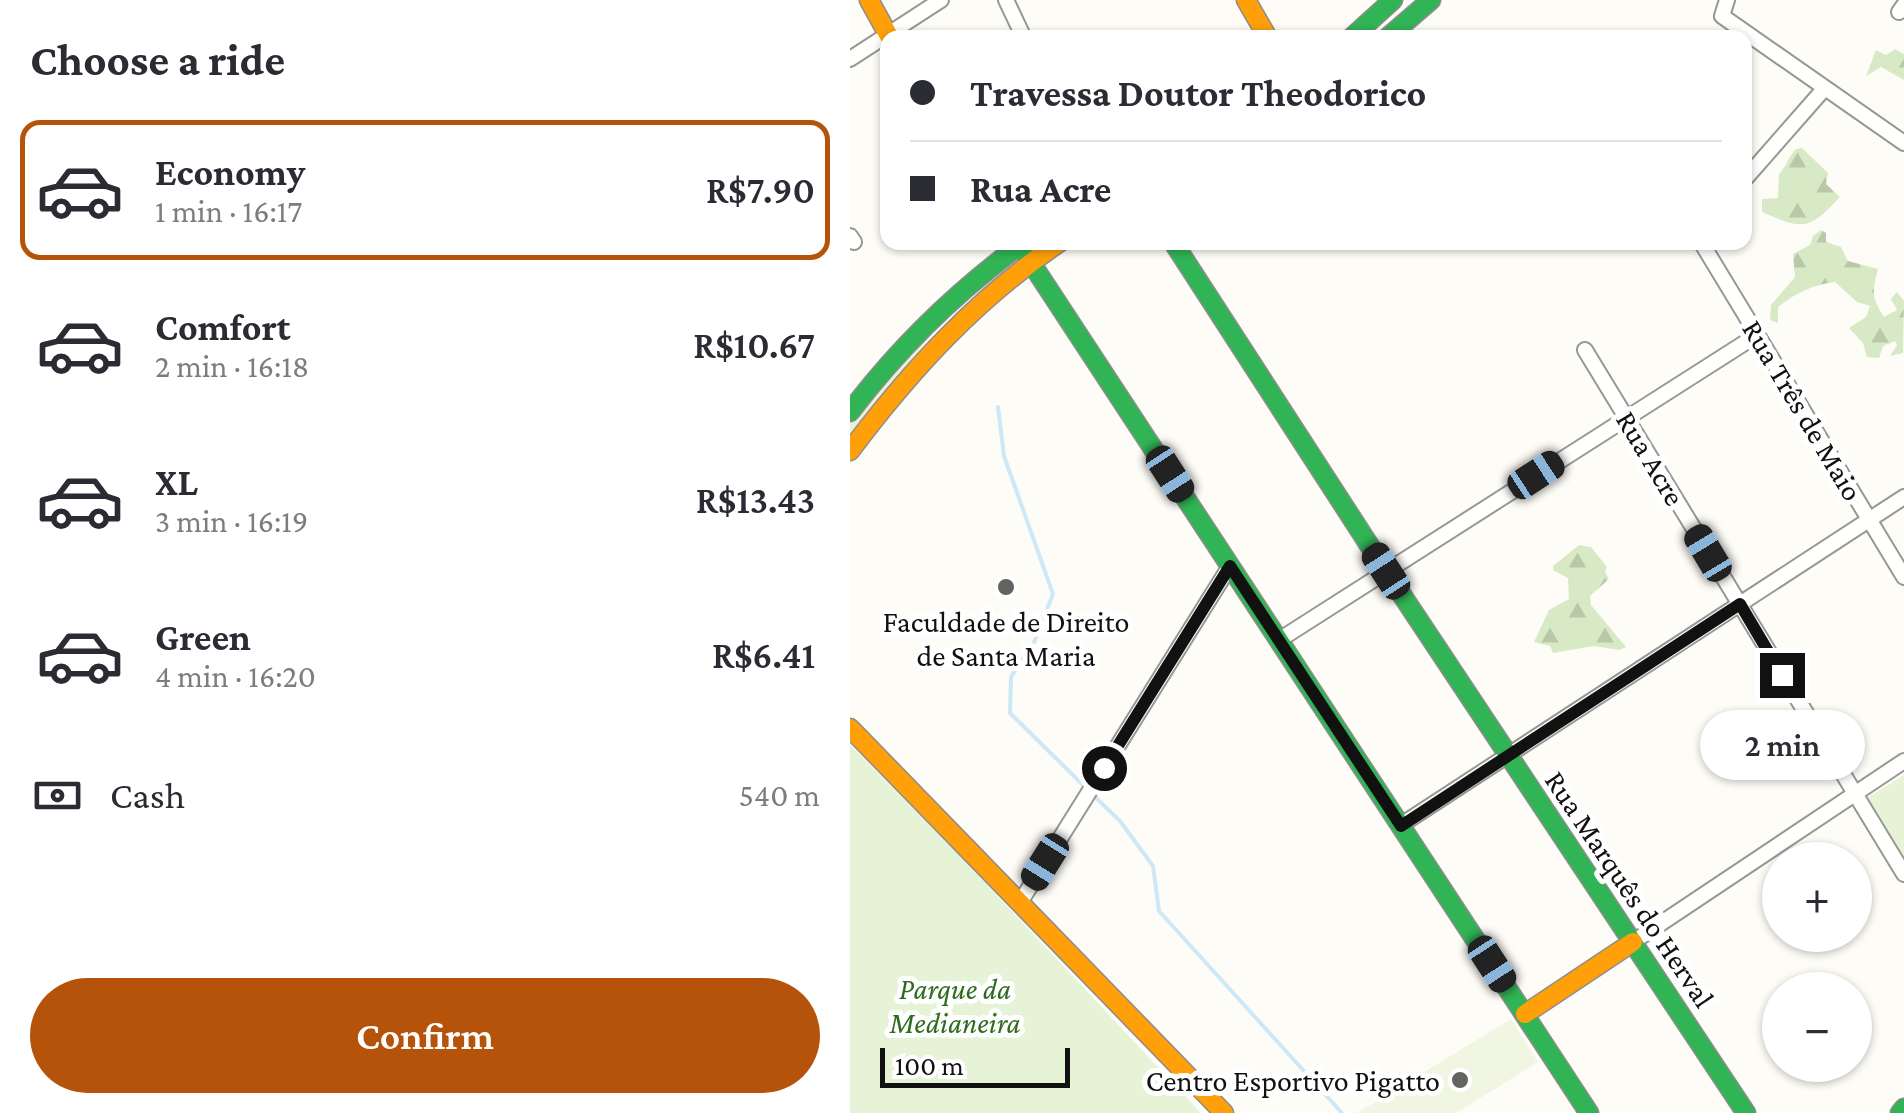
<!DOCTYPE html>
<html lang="en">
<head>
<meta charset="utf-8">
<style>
	:root { --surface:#fff; --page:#f2f2f3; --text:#2b2b33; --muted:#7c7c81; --line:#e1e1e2; --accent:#b45309 }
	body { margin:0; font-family:"Crimson Pro",serif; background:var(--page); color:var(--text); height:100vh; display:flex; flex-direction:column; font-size:38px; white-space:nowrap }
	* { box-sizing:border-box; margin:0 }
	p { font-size:32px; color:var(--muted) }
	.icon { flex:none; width:55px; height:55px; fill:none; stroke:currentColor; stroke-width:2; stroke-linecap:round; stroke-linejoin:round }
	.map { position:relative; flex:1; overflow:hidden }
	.sheet { display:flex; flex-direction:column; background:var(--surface); width:850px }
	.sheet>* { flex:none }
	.hud { position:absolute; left:30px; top:30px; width:872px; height:220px; border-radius:20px; box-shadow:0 2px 8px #0004; display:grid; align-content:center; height:220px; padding:0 30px; background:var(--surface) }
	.controls { position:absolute; left:912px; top:842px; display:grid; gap:20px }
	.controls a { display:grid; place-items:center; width:110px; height:110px; border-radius:50%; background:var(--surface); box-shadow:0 2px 8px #0004; font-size:50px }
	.scale { position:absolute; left:30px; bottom:25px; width:190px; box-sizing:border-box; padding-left:10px; border:5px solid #111; border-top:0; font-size:28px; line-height:35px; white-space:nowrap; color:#111; -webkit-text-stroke:8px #fff; paint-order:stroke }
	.end { position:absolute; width:45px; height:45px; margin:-22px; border:12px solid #111; background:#fff; box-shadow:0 0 0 5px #fff }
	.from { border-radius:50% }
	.bubble { position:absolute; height:70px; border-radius:35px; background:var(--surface); box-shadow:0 2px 8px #0004; font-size:32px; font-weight:600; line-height:70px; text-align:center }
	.car { position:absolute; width:30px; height:60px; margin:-30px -15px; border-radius:12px; box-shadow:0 0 8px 2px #0007; background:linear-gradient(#222 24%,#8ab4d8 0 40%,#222 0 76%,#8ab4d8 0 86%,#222 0) }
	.hud b { display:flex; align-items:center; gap:35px; height:95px; font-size:38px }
	.hud b+b { border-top:2px solid var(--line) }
	.hud i { width:25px; height:25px; background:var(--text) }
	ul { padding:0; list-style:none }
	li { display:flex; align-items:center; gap:30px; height:140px; margin:0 20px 15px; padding:0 10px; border:5px solid transparent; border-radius:20px }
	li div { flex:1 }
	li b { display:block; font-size:38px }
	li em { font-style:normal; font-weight:600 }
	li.selected { border-color:var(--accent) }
	li>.icon { width:90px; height:90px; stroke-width:1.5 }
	h2 { padding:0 30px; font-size:45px; line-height:120px }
	.pay { display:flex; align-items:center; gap:25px; height:110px; padding:0 30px; font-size:38px }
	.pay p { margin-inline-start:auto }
	.action { display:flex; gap:20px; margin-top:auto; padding:20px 30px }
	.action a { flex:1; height:115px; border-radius:60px; background:var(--accent); color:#fff; font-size:40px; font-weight:600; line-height:115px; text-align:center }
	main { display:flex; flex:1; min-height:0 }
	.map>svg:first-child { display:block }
</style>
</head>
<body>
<main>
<section class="sheet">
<h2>Choose a ride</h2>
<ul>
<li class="selected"><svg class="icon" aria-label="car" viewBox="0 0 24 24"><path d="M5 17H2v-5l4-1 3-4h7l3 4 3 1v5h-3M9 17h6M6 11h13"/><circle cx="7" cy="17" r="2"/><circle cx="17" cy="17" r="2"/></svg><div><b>Economy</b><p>1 min · 16:17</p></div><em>R$7.90</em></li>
<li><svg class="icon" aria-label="car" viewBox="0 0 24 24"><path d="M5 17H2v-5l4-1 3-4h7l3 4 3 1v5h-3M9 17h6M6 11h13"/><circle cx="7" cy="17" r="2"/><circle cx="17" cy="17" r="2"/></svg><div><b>Comfort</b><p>2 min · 16:18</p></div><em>R$10.67</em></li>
<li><svg class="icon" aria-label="car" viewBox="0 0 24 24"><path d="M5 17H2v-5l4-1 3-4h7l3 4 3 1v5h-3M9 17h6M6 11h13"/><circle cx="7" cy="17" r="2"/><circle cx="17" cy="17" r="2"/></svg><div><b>XL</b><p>3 min · 16:19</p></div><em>R$13.43</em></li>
<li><svg class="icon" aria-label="car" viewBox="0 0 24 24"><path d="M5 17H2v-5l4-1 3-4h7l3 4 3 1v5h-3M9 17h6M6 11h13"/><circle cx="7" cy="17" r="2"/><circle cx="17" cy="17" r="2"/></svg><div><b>Green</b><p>4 min · 16:20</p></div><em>R$6.41</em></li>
</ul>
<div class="pay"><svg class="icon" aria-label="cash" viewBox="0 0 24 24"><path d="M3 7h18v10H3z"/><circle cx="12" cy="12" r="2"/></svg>Cash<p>540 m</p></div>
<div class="action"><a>Confirm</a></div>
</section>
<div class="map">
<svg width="1054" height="1113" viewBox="0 0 1054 1113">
	<defs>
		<pattern id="forest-firs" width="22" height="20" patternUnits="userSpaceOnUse" patternTransform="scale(2.5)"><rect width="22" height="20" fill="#d8eac5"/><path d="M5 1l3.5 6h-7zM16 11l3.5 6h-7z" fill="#b8c8a8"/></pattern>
	</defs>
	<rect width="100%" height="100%" fill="#fdfcf7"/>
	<g fill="#e7f3d7">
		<polygon points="154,267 155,270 92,320 0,440 0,425 31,384 91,318"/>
		<polygon points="0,745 107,853 351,1113 0,1113"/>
		<polygon points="1054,775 1054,860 1017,798"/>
	</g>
	<g fill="url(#forest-firs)">
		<polygon points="1045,49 1054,54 1054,80 1031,67 1016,76 1026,50 1036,55"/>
		<path d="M952,148L978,173L976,184L990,197C958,231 954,230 912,212V199L928,198L929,174C937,166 938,157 946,149Z"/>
		<path d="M971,230L976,233V242L991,247L998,261L1028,269C1023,290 1020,295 1034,317L1047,310L1041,299L1047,292L1054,301L1053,353L1040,356L1047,345L1045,341L1033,346L1029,358L1017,357L1013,343L999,328L1016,317L1020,306L1007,302L985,282C962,285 946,293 928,307V323L920,320L921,305L945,277L943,254L960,245L963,236Z"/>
		<polygon points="729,545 741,547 757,567 755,572 759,579 740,596 741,605 776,647 769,650 744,646 703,653 700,646 684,642 699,610 719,599 718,578 703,570 703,566"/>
	</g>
	<polygon fill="#f0f6e1" points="661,1019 688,1062 606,1113 507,1113"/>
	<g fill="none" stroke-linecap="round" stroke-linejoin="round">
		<g stroke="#cde8f7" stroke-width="4">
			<polyline points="148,407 154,456 203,594 184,642 161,677 160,713 235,787"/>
			<polyline points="242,794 270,821 303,866 309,911 492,1113"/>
		</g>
		<defs>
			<g id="street">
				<polyline points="156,0 174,38"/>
				<polyline points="877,0 872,16 1054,143"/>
				<polyline points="1049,12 1054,5"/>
				<polyline points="0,59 91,0"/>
				<polyline points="895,179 974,89"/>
				<polyline points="0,236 4,242"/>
				<polyline points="851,242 1054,577"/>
				<polyline points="735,350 1054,874"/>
				<polyline points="429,640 907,335"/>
				<polyline points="551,825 1054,497"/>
				<polyline points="171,901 380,566"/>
				<polyline points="783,942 1054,761"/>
			</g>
			<g id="fast">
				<polyline points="501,38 543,0"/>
				<polyline points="537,38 581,0"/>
				<polyline points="323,242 536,571 896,1113"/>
				<polyline points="174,252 739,1113"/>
				<path d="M0,412C50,346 107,291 174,242"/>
				<polyline points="1050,1113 1054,1108"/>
			</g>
			<g id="slow">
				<polyline points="19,0 40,38"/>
				<polyline points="396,0 418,38"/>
				<path d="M0,451C61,370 126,299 210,242"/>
				<polyline points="0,728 374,1113"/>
				<polyline points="675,1014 783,942"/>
			</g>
		</defs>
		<use href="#street" stroke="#979795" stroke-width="18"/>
		<use href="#fast" stroke="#8e8d8b" stroke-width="21"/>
		<use href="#slow" stroke="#8e8d8b" stroke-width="21"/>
		<use href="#street" stroke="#fffffe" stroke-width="14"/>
		<use href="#fast" stroke="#30b455" stroke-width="18"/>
		<use href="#slow" stroke="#ff9f0a" stroke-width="18"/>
	</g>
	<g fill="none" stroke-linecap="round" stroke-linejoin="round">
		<polyline stroke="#111" stroke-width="12" points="254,768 380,566 551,826 890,604 932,675"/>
	</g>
	<g fill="#646362" stroke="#fff" stroke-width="4">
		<circle cx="156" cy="587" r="10"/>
		<circle cx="610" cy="1080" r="10"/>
	</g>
	<g text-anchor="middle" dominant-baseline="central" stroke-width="10" stroke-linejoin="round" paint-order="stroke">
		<g font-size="30" fill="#111" stroke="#fff">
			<text transform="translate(953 410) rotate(59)">Rua Três de Maio</text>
			<text transform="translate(801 458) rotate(59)">Rua Acre</text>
			<text transform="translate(780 889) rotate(56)">Rua Marquês do Herval</text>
		</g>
		<g font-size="30" fill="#111" stroke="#fff">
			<text x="156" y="621">Faculdade de Direito<tspan x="156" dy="34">de Santa Maria</tspan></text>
			<text x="590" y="1080" text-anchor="end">Centro Esportivo Pigatto</text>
		</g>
		<g font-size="30" font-style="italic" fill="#2f6b1f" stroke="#fff">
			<text x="105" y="988">Parque da<tspan x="105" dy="34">Medianeira</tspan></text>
		</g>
	</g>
</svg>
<div class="controls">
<a>+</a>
<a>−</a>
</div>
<div class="scale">100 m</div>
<i class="end from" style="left:254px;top:768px"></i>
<i class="end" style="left:932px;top:675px"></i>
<div class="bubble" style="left:850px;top:710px;width:165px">2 min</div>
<i class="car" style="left:320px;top:474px;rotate:147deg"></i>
<i class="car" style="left:686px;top:475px;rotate:57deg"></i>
<i class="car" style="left:858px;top:553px;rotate:329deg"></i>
<i class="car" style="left:536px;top:571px;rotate:327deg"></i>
<i class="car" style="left:195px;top:862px;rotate:212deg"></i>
<i class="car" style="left:642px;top:964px;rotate:147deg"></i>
<div class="hud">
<b><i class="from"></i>Travessa Doutor Theodorico</b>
<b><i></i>Rua Acre</b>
</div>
</div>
</main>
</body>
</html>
